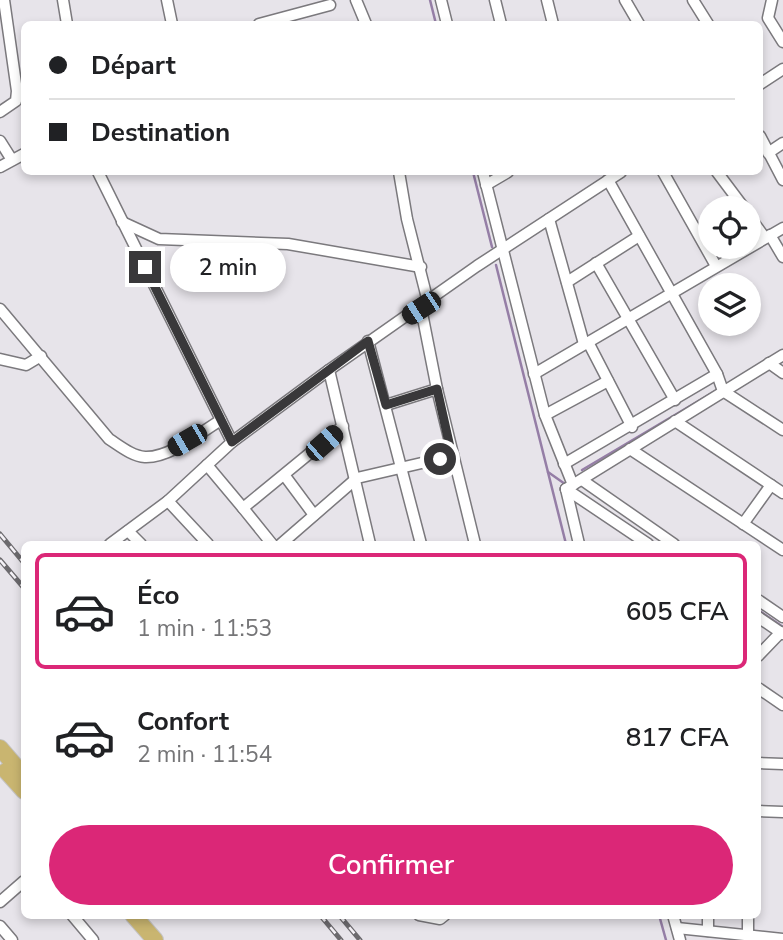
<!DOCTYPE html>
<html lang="fr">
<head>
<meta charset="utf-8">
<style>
	:root { --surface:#fff; --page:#f2f2f2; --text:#202124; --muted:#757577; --line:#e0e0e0; --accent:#db2777 }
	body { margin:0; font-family:"Nunito Sans",sans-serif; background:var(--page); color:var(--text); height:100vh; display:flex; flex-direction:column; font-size:26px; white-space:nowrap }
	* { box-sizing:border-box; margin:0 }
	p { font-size:23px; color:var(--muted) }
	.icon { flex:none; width:38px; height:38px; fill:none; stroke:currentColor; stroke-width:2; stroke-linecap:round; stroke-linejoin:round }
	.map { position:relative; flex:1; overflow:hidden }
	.drawer { position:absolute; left:21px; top:541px; width:740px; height:378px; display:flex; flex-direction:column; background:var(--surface); border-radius:10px; box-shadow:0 4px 10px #0003 }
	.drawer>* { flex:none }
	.top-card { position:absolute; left:21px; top:21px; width:742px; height:154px; border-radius:10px; box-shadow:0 4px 10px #0003; display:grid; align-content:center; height:154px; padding:0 28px; background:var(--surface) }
	.controls { position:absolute; left:698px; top:196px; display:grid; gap:14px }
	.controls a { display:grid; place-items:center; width:63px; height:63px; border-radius:50%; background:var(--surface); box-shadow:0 4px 10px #0003; font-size:35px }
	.end { position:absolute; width:32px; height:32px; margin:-16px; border:9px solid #39383a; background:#fff; box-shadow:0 0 0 4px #fff }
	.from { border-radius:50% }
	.bubble { position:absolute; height:49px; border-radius:24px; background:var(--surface); box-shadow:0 4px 10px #0003; font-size:23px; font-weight:600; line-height:49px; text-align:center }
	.car { position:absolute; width:21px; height:42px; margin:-21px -10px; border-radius:9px; box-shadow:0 0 5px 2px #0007; background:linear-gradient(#222 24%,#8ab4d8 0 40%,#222 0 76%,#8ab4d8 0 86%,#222 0) }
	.top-card b { display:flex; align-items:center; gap:24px; height:66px; font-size:26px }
	.top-card b+b { border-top:2px solid var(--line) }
	.top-card i { width:18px; height:18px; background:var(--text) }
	ul { padding:12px 0 0; list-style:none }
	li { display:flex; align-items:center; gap:21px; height:116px; margin:0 14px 10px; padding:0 14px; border:4px solid transparent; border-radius:10px }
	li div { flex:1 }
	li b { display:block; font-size:26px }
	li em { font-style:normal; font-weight:600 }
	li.on { border-color:var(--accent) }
	li>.icon { width:63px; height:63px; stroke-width:1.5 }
	.cta { display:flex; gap:14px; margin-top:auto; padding:14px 28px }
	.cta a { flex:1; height:80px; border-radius:42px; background:var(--accent); color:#fff; font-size:28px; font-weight:600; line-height:80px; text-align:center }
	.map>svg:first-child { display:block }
</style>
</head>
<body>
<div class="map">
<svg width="783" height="940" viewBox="0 0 783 940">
	<rect width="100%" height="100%" fill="#e7e4ea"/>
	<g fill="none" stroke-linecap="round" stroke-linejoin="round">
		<g stroke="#957ea6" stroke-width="2.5">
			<polyline points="430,0 436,24"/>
			<polyline points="473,172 492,247"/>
			<polyline points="496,265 566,544"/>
			<polyline points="582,470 717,390"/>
			<polyline points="548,472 565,484"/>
			<polyline points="758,610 783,627"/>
			<polyline points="659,915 666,940"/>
		</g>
		<defs>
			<g id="minor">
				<polyline points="63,0 67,24"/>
				<polyline points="167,0 172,24"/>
				<polyline points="356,0 366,24"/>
				<polyline points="441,0 447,24"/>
				<polyline points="495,0 501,24"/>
				<polyline points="547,0 553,24"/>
				<polyline points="625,0 639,24"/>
				<polyline points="693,0 708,24"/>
				<polyline points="772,0 768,18 783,42"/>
				<polyline points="259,24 330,5"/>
				<polyline points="760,84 783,69"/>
				<polyline points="0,112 16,101 17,91 4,0"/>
				<polyline points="760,136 783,180"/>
				<polyline points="0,141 12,160"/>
				<polyline points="768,153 783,143"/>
				<polyline points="0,167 24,154"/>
				<polyline points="98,172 232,442"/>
				<polyline points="399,172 407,219 428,302"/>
				<polyline points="483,172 545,415 573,485"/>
				<polyline points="663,172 716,266"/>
				<polyline points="717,172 744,208"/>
				<polyline points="486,185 508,172"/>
				<polyline points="749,216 765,238"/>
				<polyline points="549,219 584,344"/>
				<polyline points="122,222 159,239 288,244 421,267"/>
				<polyline points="770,235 783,257"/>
				<polyline points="596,263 675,400"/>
				<polyline points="567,282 639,236"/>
				<polyline points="421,308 437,389"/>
				<path d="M0,309L109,439C120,446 132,456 145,457C170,458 201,432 221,420"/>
				<polyline points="368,341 421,544"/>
				<polyline points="588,342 632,427"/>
				<polyline points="0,359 26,365 41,356"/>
				<polyline points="769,363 783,373"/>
				<polyline points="329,370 370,544"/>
				<polyline points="534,374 783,228"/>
				<polyline points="717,374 723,391 783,430"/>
				<polyline points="386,405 437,389 475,544"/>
				<polyline points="545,415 608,381"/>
				<polyline points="675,421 783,493"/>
				<polyline points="630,449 783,550"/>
				<polyline points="564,464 717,374 608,180"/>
				<polyline points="207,465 243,508"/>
				<polyline points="285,476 314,515"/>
				<polyline points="582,480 674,544"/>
				<polyline points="566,489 783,355"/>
				<polyline points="566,489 648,544"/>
				<polyline points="566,489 579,544"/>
				<polyline points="168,501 208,544"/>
				<polyline points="743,524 771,485"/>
				<polyline points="128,531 141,544"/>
				<polyline points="110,544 168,501 232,442 329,370 477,266 621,172"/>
				<polyline points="272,544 243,508 343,426"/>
				<polyline points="281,544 357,478 452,456"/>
				<polyline points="758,600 783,617"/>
				<polyline points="758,617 783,634"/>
				<polyline points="758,656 781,632"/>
				<polyline points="758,688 783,705"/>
				<polyline points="758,763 783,764"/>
				<polyline points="758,811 783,812"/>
				<polyline points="0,902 24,881"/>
				<polyline points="72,915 93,940"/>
				<polyline points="419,915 440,919 445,915"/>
				<polyline points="673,915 680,940"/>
				<polyline points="0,926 12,940"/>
				<polyline points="677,928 783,939"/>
				<polyline points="708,931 708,915"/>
				<polyline points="748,935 748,915"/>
			</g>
			<g id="highway">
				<polyline points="0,748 24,776"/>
				<polyline points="6,771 24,791"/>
				<polyline points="133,915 155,940"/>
			</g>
		</defs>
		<use href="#minor" stroke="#7b797d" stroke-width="13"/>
		<use href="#highway" stroke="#c4c3c4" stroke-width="18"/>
		<use href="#minor" stroke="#fff" stroke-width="10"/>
		<use href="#highway" stroke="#c9b570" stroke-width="16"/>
		<defs>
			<g id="rail">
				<polyline points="0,534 24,563"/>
				<polyline points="0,560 24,588"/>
				<polyline points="320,915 341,940"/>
				<polyline points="339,915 360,940"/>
			</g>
		</defs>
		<use href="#rail" stroke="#6c6a6e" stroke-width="5"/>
		<use href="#rail" stroke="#f5f2f7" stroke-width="2.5" stroke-dasharray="8" stroke-linecap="butt"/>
	</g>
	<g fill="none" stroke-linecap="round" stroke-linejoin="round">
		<polyline stroke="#39383a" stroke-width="9" points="145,267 232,442 368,341 386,405 437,389 452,456 440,459"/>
	</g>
</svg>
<div class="controls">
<a><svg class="icon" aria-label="locate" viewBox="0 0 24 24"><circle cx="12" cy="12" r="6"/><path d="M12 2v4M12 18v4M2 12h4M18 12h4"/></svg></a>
<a><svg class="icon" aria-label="layers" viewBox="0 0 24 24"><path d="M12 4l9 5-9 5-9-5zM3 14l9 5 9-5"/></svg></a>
</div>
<i class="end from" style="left:440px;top:459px"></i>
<i class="end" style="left:145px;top:267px"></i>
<div class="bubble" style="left:170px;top:243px;width:116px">2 min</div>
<i class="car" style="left:421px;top:308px;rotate:237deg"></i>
<i class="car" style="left:187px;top:440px;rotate:240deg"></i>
<i class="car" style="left:324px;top:443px;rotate:49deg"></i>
<div class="top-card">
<b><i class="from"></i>Départ</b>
<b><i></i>Destination</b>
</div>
<section class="drawer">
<ul>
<li class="on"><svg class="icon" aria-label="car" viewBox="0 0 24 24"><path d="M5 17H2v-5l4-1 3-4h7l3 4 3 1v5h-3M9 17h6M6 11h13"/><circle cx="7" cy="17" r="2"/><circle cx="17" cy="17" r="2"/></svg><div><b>Éco</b><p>1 min · 11:53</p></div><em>605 CFA</em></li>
<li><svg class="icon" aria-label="car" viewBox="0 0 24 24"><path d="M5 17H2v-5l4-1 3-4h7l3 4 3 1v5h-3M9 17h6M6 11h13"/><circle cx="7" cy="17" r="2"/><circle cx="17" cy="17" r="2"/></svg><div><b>Confort</b><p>2 min · 11:54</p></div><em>817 CFA</em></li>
</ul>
<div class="cta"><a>Confirmer</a></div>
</section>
</div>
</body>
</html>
